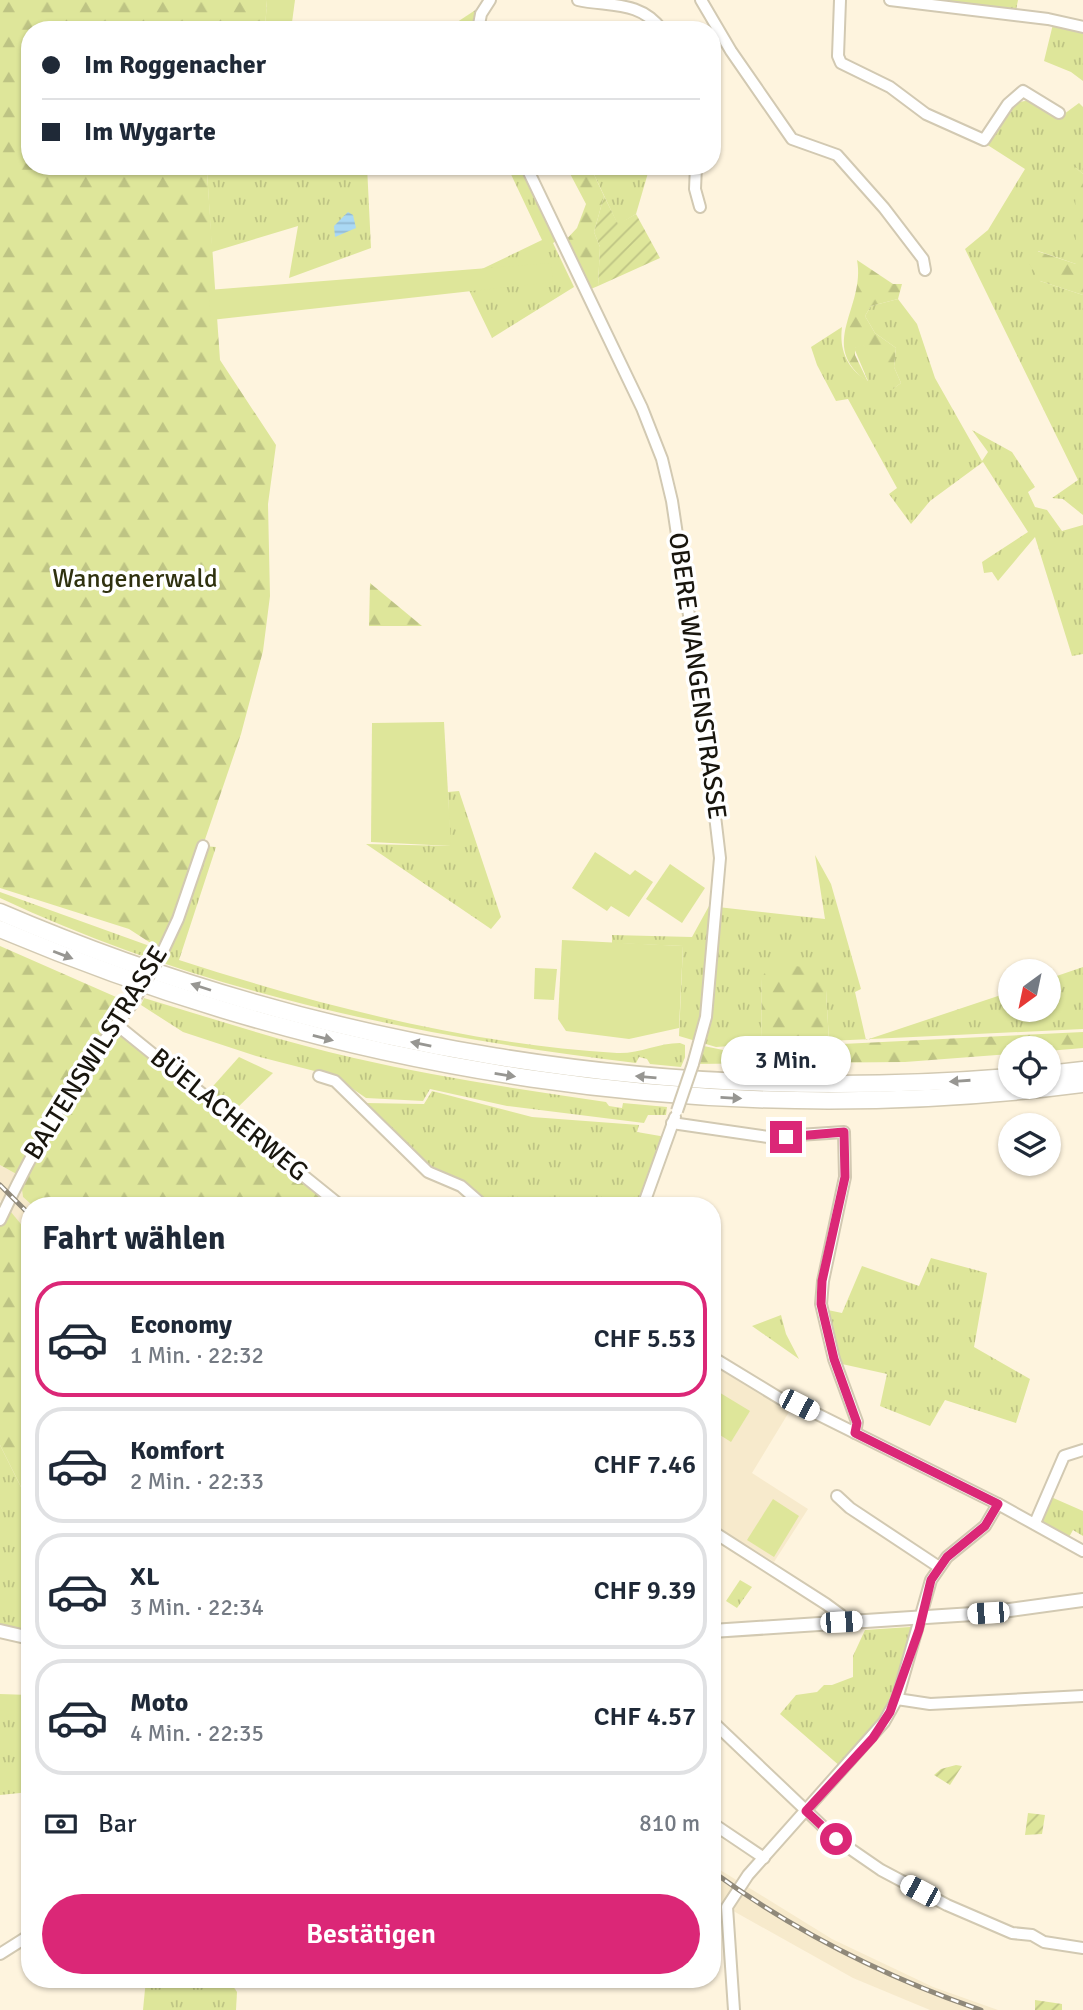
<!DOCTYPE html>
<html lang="de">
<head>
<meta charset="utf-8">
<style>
	:root { --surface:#fff; --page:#f2f2f3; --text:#1f2937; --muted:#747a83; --line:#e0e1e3; --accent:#db2777 }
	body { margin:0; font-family:Signika,sans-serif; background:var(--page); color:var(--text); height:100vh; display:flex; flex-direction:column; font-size:26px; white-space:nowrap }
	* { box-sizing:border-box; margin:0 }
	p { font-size:23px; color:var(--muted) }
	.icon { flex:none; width:38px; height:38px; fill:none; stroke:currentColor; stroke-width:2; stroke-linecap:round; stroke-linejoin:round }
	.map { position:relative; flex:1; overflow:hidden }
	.side { position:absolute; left:21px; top:1197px; width:700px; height:791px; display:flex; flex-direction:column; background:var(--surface); border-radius:28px; box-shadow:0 2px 5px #0004 }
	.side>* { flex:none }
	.top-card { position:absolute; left:21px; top:21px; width:700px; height:154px; border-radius:28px; box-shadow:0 2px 5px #0004; display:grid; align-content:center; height:154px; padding:0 21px; background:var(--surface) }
	.needle { width:46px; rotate:213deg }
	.controls { position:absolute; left:998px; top:959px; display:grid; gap:14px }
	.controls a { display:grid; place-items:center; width:63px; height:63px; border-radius:50%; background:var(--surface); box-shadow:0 2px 5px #0004; font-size:35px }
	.end { position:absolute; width:32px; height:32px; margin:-16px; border:9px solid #db2777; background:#fff; box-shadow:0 0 0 4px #fff }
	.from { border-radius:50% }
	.bubble { position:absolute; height:49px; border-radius:24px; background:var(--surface); box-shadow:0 2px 5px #0004; font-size:23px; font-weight:600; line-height:49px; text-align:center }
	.car { position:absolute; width:21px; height:42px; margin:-21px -10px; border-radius:9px; box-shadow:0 0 5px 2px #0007; background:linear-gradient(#fff 24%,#345 0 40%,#fff 0 76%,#345 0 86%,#fff 0) }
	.top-card b { display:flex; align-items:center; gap:24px; height:66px; font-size:26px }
	.top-card b+b { border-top:2px solid var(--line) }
	.top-card i { width:18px; height:18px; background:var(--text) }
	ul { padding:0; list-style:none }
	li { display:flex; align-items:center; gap:21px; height:116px; margin:0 14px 10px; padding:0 7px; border:4px solid var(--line); border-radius:28px }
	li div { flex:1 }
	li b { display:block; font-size:26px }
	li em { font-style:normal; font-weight:600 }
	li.selected { border-color:var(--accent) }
	li>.icon { width:63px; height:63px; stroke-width:1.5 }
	h2 { padding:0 21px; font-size:32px; line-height:84px }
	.pay { display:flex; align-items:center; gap:18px; height:77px; padding:0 21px; font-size:26px }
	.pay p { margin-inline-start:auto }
	.primary-button { display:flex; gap:14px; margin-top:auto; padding:14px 21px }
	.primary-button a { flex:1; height:80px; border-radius:42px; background:var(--accent); color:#fff; font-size:28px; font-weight:600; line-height:80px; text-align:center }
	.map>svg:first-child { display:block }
</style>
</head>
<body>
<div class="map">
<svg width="1083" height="2010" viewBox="0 0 1083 2010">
	<defs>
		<pattern id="grass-tufts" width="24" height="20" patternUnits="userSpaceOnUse" patternTransform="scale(1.75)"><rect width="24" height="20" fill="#dee69a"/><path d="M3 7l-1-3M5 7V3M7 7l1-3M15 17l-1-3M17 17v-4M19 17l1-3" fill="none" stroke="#bec484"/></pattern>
		<pattern id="forest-firs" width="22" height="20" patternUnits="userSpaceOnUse" patternTransform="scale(1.75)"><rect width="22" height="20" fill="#dee69a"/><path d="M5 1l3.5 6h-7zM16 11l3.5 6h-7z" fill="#bec484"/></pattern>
		<pattern id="garden-furrows" width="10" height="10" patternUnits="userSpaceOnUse" patternTransform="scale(1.75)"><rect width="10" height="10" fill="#dee69a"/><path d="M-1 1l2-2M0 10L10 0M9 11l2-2" fill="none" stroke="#bec484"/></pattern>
		<pattern id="water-rules" width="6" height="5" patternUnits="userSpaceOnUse" patternTransform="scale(1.75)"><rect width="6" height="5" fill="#aad8f4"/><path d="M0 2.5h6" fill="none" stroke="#92b8d0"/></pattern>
	</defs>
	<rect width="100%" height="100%" fill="#fef4de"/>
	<g fill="#f7eacc">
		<polygon points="0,1165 20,1176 23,1197 33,1206 30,1206 30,1235 0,1200"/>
		<polygon points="712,1365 789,1412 752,1473 808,1509 774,1562 712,1524"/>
		<polygon points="712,1865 832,1939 933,1987 998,2010 930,2010 853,1978 712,1899"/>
	</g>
	<g fill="url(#grass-tufts)">
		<polygon points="267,0 295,0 291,30 265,30"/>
		<polygon points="890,0 1018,0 1015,15"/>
		<polygon points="477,9 475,30 445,30"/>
		<polygon points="1054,20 1083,27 1083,81 1071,72 1044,61"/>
		<polygon points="1031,100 1060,117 1079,103 1083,107 1083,174 1076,168 1076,264 1038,251 1040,281 1083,295 1083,515 1063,499 1052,498 1078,480 965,249 988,230 1025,169 986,144 1008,104"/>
		<polygon points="211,166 367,166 371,248 289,278 298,226 212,252 207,171"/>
		<polygon points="507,166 522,166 558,240 553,243 574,287 492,338 463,278 542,240"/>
		<polygon points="590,166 650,166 636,214 618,225"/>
		<path d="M898,299L917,324L935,378L982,461L988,452L972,430L1012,452L1035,487L1028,492L1035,507L1047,510L1062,531L1083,525V654L1072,656L1035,537L998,581L992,572L984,573L982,562L1028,532L983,462L930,501L911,524L889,494L897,488L848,399L836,401L817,365L811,347L842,327C839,350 847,369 868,381L854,348L863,344L894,388L901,383L894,367L896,348L875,333L865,316L871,306Z"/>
		<polygon points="459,791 501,917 491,929 366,844 450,846 448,792"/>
		<path d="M203,846L216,847L179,960C322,1006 467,1044 617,1053C639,1054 658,1043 680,1043L685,1045V1057L681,1067L650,1064L647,1059L639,1057L636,1063C418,1037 200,992 0,898V892L158,949Z"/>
		<polygon points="815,855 831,884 861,989 855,992 866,1040 1010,992 1010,1010 1048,1010 1048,979 1083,967 1083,1029 829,1041 826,990 762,977 761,1044 716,1047 679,1036 683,946 612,943 612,935 692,937 709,906 825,919"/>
		<path d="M144,998C214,1019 283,1042 354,1058C437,1077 522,1090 606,1102L609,1106L622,1108L623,1103L667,1107L666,1115H648L644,1123L507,1106L430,1089L423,1101L366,1098L334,1076L256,1056L183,1032L141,1005Z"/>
		<polygon points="239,1057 273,1073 231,1114 206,1094"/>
		<polygon points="432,1091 532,1117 639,1125 637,1132 666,1137 643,1206 484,1206 428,1172 365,1103 424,1104"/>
		<polygon points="931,1258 987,1273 974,1347 1030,1379 1016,1423 945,1400 930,1426 880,1406 887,1374 842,1364 823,1309 842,1313 862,1266 919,1286"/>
		<polygon points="781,1315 786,1334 799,1359 752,1326"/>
		<polygon points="0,1445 30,1505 30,1631 0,1624"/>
		<polygon points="1051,1497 1083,1511 1083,1536 1073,1530 1068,1539 1042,1523"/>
		<polygon points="740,1580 752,1587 737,1608 726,1601"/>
		<path d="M910,1627L913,1629C896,1692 885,1718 841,1767L780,1714L796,1695L817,1692L824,1685H832L853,1677V1656L865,1630Z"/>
		<polygon points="0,1694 30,1695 30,1792 0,1795"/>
		<polygon points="146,1979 228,1979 237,1992 236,2010 143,2010"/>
	</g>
	<g fill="url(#forest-firs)">
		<polygon points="0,0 267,0 265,30 30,30 30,166 211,166 207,172 220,360 276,445 268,504 270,596 263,651 241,734 185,898 163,951 129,929 0,888"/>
		<polygon points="566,166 590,166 604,196 594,232 600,247 598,286 586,291 563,243 577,228 586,204"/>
		<polygon points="1075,167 1083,174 1083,295 1040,281 1027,260 1037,251 1076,264"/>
		<path d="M857,260L893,284H902L898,299L871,306L865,316L875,333L896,348L894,367L901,383L893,389L863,345L855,348V355L868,382C816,345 866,308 857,260Z"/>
		<polygon points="370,583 422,626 369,626"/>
		<polygon points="0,946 132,1004 117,1025 341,1206 33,1206 23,1197 20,1176 0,1165"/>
		<polygon points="772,963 818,969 826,990 829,1041 761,1044 762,977"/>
		<polygon points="1083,1032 1083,1048 1048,1051 1010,1048 1010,1054 905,1062 693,1064 699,1045 723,1050"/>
		<polygon points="6,1206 30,1235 30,1505 0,1445 0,1220"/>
	</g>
	<g fill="url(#garden-furrows)">
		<polygon points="604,196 618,224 636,214 660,258 598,286 600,247 594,232"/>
		<polygon points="956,1765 962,1766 950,1785 934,1775 941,1769"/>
		<polygon points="1028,1813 1045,1815 1042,1834 1025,1835"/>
		<polygon points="1035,2000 1062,2004 1062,2010 1035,2010"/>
	</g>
	<g fill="#dee69a">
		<polygon points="551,263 553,282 211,320 208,290"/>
		<polygon points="444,722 451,846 371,842 372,723"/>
		<polygon points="595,852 630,875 635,870 653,882 629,917 611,906 607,911 572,888"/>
		<polygon points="670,864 705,888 682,923 646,899"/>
		<polygon points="562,940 683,946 679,1028 629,1039 566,1031 558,1019"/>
		<polygon points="535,968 557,969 554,1000 534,999"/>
		<polygon points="712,1388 750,1411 731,1442 712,1430"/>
		<polygon points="773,1499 799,1516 774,1557 747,1540"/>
	</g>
	<polygon fill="url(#water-rules)" points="348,212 353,215 356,228 335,237 334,226"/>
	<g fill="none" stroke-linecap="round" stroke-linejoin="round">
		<defs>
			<g id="minor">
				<path d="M578,0C609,7 640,0 662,30"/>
				<polyline points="701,0 731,51 792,139 837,155 884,208 923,259 925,270"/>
				<polyline points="840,0 838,56 841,63 890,87 926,114 984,140 1008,104 1023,91 1059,113"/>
				<polyline points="890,0 1048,19 1083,27"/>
				<polyline points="478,30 481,14 490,0"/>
				<polyline points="526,166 642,408 662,459 672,501 700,689 720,858 706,1017 693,1064"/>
				<polyline points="696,166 695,189 700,207"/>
				<polyline points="163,951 178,919 203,846"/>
				<polyline points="117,1025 341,1206"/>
				<polyline points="319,1076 335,1081 428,1172 461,1186 484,1206"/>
				<polyline points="672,1123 768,1137 844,1132 845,1177 823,1281 821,1304 834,1359 857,1422 855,1433"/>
				<polyline points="643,1206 675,1117"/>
				<path d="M0,1220C36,1142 78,1072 132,1004"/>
				<polyline points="712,1357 781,1399 799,1405 998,1504 1083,1551"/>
				<polyline points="837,1496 850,1508 939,1567"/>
				<polyline points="1035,1523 1064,1456 1083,1450"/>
				<polyline points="712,1531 826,1604 841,1615 841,1622"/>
				<polyline points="897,1699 930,1704 1083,1696"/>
				<polyline points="712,1721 836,1839 881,1870 947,1905 1012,1933 1032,1935 1044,1942 1083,1948"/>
				<polyline points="712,1823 764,1858"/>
				<polyline points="0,1954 30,1935"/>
				<polyline points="734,2010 727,1907 748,1875 884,1722 897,1699 931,1580 947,1557 985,1526 998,1504"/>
			</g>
			<g id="major">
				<polyline points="0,1631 30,1638"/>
				<polyline points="712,1631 988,1613 1083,1600"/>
			</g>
			<g id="highway">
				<path d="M0,912C319,1049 664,1105 1010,1077"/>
				<path d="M0,929C341,1073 715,1132 1083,1084"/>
				<polyline points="1048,1074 1083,1070"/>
			</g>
		</defs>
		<use href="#minor" stroke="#d2c9b2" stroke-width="14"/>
		<use href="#major" stroke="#d2c9b2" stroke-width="16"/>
		<use href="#highway" stroke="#d2c9b2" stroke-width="19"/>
		<use href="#minor" stroke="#fff" stroke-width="10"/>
		<use href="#major" stroke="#fff" stroke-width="12"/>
		<use href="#highway" stroke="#fff" stroke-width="16"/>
		<defs>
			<g id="rail">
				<polyline points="0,1185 30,1215"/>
				<path d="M712,1871C794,1931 885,1977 981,2010"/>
			</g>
		</defs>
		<use href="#rail" stroke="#90897a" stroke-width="5"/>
		<use href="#rail" stroke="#fff" stroke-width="2.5" stroke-dasharray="8" stroke-linecap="butt"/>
		<defs>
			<g id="minor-bridge">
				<polyline points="132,1004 163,951"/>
				<polyline points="677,1111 693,1064"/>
			</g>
		</defs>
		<use href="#minor-bridge" stroke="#d2c9b2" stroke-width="14" stroke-linecap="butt"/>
		<use href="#minor-bridge" stroke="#fff" stroke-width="10"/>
	</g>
	<defs><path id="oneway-solid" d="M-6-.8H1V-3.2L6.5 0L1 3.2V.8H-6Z" transform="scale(1.75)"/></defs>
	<g fill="#979692">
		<use href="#oneway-solid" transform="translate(63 955) rotate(21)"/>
		<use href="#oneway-solid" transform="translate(201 987) rotate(-162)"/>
		<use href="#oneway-solid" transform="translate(323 1038) rotate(14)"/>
		<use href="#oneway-solid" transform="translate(421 1044) rotate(-169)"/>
		<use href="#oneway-solid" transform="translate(505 1075) rotate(9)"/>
		<use href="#oneway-solid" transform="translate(646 1077) rotate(-175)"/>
		<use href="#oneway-solid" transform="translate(960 1081) rotate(176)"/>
		<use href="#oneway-solid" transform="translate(731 1098) rotate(3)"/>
	</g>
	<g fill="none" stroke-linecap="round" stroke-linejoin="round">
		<polyline stroke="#db2777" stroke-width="9" points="786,1137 844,1132 845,1177 822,1281 821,1304 834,1359 857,1423 855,1433 998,1504 985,1526 947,1557 931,1580 919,1630 890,1712 873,1738 806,1811 836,1839"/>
	</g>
	<g text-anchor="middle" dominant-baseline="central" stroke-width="7" stroke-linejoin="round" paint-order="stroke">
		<g font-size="26" fill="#2f310f" stroke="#fff">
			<text x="135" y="579">Wangenerwald</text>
		</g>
		<g font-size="26" fill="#18150d" stroke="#fff">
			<text transform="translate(697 676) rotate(82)">OBERE WANGENSTRASSE</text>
			<text transform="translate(96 1053) rotate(-58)">BALTENSWILSTRASSE</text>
			<text transform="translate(229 1115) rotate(39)">BÜELACHERWEG</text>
		</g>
	</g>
</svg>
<div class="controls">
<a><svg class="needle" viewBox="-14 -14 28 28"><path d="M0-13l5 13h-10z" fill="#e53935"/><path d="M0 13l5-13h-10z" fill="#747a83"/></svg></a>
<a><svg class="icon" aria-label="locate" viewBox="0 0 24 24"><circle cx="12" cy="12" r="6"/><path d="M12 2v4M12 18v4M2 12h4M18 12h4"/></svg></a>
<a><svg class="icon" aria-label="layers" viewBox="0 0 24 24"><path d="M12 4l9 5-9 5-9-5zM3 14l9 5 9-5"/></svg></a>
</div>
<i class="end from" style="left:836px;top:1839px"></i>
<i class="end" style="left:786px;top:1137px"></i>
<div class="bubble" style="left:721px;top:1036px;width:130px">3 Min.</div>
<i class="car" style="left:799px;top:1405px;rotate:117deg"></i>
<i class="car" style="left:988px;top:1613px;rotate:266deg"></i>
<i class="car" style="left:841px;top:1622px;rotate:87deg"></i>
<i class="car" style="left:920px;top:1891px;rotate:298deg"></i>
<div class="top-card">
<b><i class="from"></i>Im Roggenacher</b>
<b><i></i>Im Wygarte</b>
</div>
<section class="side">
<h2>Fahrt wählen</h2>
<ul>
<li class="selected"><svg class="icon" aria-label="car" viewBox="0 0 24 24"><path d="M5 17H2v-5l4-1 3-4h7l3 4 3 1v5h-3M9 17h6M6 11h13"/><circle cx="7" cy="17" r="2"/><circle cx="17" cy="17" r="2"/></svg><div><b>Economy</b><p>1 Min. · 22:32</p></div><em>CHF 5.53</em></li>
<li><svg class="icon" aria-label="car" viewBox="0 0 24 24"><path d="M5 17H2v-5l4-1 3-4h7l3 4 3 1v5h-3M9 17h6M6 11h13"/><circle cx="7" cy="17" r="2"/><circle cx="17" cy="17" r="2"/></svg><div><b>Komfort</b><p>2 Min. · 22:33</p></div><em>CHF 7.46</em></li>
<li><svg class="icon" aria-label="car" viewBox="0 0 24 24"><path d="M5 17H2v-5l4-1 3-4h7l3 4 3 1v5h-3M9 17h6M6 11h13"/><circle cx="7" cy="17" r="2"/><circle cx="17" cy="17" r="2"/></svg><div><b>XL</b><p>3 Min. · 22:34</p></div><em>CHF 9.39</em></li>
<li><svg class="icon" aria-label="car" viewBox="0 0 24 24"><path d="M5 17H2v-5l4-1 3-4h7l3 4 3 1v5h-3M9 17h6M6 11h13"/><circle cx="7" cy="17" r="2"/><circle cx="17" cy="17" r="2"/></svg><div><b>Moto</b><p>4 Min. · 22:35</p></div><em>CHF 4.57</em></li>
</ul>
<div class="pay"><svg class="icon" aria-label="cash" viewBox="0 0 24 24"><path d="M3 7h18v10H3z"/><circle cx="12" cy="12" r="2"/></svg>Bar<p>810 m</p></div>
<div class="primary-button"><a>Bestätigen</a></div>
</section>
</div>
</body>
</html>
